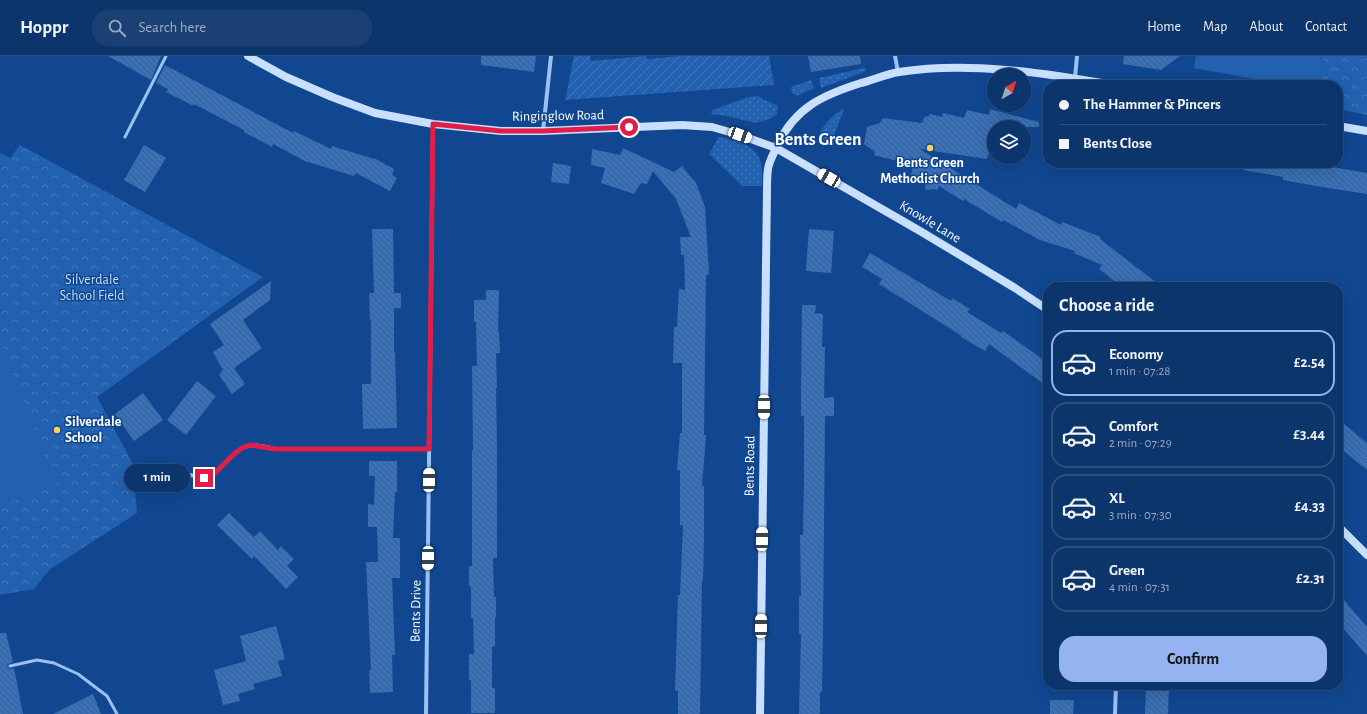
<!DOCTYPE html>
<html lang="en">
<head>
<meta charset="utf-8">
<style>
	:root { --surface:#0c356c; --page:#1a4074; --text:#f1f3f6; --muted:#9aabc2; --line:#2c507f; --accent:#95b2f1 }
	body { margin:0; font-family:"Alegreya Sans",sans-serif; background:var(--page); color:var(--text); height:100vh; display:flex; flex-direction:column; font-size:15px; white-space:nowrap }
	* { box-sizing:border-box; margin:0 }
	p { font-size:13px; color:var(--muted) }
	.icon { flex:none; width:22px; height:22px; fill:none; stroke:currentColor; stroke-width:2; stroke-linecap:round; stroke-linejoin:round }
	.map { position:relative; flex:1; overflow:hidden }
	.panel { position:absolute; left:1043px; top:226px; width:300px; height:408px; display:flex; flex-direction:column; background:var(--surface); border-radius:16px; box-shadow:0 4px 16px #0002,0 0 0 1px var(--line) }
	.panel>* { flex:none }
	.banner { position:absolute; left:1043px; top:24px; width:300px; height:88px; border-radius:16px; box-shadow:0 4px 16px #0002,0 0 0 1px var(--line); display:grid; align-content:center; height:88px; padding:0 16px; background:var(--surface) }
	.needle { width:26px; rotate:39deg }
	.controls { position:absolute; left:987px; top:12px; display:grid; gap:8px }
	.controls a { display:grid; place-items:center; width:44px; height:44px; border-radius:50%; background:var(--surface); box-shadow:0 4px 16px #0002,0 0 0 1px var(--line); font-size:20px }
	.end { position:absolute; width:18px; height:18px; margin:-9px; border:5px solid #e11d48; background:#fff; box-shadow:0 0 0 2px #fff }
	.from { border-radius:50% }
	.bubble { position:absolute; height:28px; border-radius:14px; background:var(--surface); box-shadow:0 4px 16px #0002,0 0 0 1px var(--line); font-size:13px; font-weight:700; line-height:28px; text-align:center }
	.car { position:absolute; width:12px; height:24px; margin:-12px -6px; border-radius:5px; box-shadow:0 0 3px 1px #0007; background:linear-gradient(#fff 24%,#345 0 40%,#fff 0 76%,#345 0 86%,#fff 0) }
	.banner b { display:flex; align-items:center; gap:14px; height:38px; font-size:15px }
	.banner b+b { border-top:1px solid var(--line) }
	.banner i { width:10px; height:10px; background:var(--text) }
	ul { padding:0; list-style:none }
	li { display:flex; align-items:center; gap:12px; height:66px; margin:0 8px 6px; padding:0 8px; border:2px solid var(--line); border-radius:16px }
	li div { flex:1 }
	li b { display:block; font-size:15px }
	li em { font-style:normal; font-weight:700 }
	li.selected { border-color:var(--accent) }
	li>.icon { width:36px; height:36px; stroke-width:1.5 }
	h2 { padding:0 16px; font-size:18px; line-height:48px }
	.action { display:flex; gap:8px; margin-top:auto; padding:8px 16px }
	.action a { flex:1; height:46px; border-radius:16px; background:var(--accent); color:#111; font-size:16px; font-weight:700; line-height:46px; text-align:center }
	header { display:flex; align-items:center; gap:24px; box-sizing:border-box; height:56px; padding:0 20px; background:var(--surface); border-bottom:1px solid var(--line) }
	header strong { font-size:19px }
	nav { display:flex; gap:22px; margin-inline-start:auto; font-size:14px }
	.search { width:280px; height:36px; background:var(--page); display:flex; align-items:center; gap:10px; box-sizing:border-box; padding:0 14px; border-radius:16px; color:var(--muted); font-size:15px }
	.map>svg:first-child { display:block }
</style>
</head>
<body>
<header>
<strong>Hoppr</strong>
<div class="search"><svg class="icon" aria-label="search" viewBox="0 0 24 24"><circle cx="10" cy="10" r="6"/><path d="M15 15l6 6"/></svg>Search here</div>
<nav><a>Home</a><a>Map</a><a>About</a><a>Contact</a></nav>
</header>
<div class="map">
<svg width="1367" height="658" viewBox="0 0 1367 658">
	<defs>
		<pattern id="grass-dots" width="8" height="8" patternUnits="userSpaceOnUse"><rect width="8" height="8" fill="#2161af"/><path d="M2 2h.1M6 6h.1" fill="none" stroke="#4279bb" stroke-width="1.8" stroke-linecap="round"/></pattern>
		<pattern id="park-crowns" width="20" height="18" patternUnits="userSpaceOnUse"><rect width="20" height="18" fill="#2161af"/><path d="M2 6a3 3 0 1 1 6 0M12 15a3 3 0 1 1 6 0" fill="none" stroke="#4279bb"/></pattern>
		<pattern id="garden-furrows" width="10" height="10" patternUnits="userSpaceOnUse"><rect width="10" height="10" fill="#2161af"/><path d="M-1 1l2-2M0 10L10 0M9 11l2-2" fill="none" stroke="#4279bb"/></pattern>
		<pattern id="building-back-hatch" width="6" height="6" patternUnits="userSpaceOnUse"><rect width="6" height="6" fill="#3871b9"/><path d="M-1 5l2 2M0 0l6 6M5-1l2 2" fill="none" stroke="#435d7d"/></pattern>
	</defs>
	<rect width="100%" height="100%" fill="#104790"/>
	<g fill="url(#grass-dots)">
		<polygon points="864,12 866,13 866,15 821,32 819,22"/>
		<polygon points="811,24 814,32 797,40 792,37 791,31"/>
		<polygon points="757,40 778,50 777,58 770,63 756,67 727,60 711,58 712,54 749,41"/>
		<path d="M844,53L830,90C803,88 832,57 844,53Z"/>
		<path d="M719,81C735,83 754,88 760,104C763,112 762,122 762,130H742L709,98Z"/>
	</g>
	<g fill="url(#park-crowns)">
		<polygon points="1323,0 1367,0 1367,59 1338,53 1338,29 1321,29"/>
		<polygon points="20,89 263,221 97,341 133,408 137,457 49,514 34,533 0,539 0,97 10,102"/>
	</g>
	<polygon fill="url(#garden-furrows)" points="574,0 590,0 591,5 646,0 647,3 680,0 769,0 774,29 565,44"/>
	<g fill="#2161af">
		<polygon points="1196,0 1323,0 1321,29 1289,29 1194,12"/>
		<polygon points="0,285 56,428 0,450"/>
	</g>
	<g fill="url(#building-back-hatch)">
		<polygon points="108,0 161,0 151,24"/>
		<polygon points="481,0 536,0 534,16 481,9"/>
		<polygon points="808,0 860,0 861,8 811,16"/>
		<polygon points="1124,0 1180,0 1161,14 1123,8"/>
		<polygon points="165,9 293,77 294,75 331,93 332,90 374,103 374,102 394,113 392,119 397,122 390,135 356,117 354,120 305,105 273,88 272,91 244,76 244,74 194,48 194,50 166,36 168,33 156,27"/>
		<polygon points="990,53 1039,66 1039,71 994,71 994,77 987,103 920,93 1016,153 1019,147 1061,169 1062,166 1101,181 1100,183 1162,231 1122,231 1099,213 1102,209 1074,197 1075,195 1040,184 1003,164 1002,166 964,143 963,145 939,130 937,134 933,133 926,134 925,127 911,119 913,109 874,99 875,96 864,88 867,71 880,67 883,62 922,67 925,60 928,61 930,58 942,61 943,57 964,62 967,54 989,59"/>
		<polygon points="144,89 166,102 145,136 124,124"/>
		<polygon points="623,92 674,116 682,110 696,127 705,151 709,218 706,219 706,217 704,379 706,379 702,430 704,430 704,483 703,524 702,524 700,658 678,658 678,635 675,635 678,539 680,539 683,469 680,469 680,414 677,414 680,377 682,377 682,307 673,307 674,271 677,271 679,233 685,234 684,199 681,199 680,181 691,181 676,143 653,115 647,128 641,127 634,138 601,127 605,112 591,109 592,93 620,99"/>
		<polygon points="553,107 571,110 569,128 551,126"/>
		<polygon points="1245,107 1321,107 1320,109 1367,117 1367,138 1316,130 1283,124 1283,121 1244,114"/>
		<polygon points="372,173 393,173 394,237 401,237 401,252 394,252 394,296 395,296 397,372 363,373 362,328 371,328 371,264 370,264 369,237 374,237"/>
		<polygon points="809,173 834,175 831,217 806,215"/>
		<polygon points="870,197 951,245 952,242 970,253 967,256 1001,277 1003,275 1048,307 1048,331 989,288 985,295 961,281 962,280 879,228 882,223 862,211"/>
		<polygon points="271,225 270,244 243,264 262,292 234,312 245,328 232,338 219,319 223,314 213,296 224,289 210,268"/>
		<polygon points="486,234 499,234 498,276 499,276 500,297 496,297 497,332 496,332 497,394 497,502 493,502 494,541 496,541 496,562 495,562 495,590 492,591 492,632 495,632 495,657 471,657 471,624 469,624 469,598 474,598 473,562 471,562 471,530 469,530 469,510 472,510 472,394 473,394 472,310 477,310 476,266 474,266 474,244 486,244"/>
		<polygon points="802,249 816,249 815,257 823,258 822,291 825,291 824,342 834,341 834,360 825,360 823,579 822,636 820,636 820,658 799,658 801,578 799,578 799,540 801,540 800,479 803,479 804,427 804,360 801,360 801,332"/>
		<polygon points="197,325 216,340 186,379 167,364"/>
		<polygon points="143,337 163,364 134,385 115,358"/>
		<polygon points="1338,363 1367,387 1367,414 1338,390"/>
		<polygon points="369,405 397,405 397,436 395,436 393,482 400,482 400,522 392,522 395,599 392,599 393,636 370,637 369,614 371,614 366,506 378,506 377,471 368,471 368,448 374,449 375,420 369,420"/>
		<polygon points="229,457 254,481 260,475 278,494 281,490 294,503 287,510 298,521 286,533 254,500 252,503 217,469"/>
		<polygon points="1338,537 1367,571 1367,600 1338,566"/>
		<polygon points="276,570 285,603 278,605 282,620 253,628 255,633 238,638 240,645 223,649 214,614 246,605 240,580"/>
		<polygon points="0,577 6,577 13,606 8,608 7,610 9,613 14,612 23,658 0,658"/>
		<polygon points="1146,629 1169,629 1168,658 1145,658"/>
		<polygon points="93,638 101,658 53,658"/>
		<polygon points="1050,644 1074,644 1073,658 1050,658"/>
	</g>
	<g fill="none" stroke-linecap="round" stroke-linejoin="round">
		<g stroke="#99c2f3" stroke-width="3">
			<polyline points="125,81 166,0"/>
			<polyline points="10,610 37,604 54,607 78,618 107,640 117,658"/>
		</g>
		<g stroke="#99c2f3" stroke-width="4">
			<polyline points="895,0 898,16"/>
			<polyline points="1075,22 1077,0"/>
			<polyline points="543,75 551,0"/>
			<path d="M172,419L178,415C186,417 198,423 206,421C213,420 216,416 221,411C242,390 244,385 275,393H429"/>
			<polyline points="426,658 433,68"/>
			<polyline points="1115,658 1116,629"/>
		</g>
		<g stroke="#c8dffd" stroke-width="8">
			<polyline points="248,0 286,21 332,41 375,57 433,68 501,75 543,75 682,69 712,71 740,79 776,92 920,175 1015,232 1048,254"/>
			<polyline points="1338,70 1367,75"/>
			<polyline points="1338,470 1367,499"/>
			<path d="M760,658L767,134C767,127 767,120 768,113C769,105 775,95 778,88C796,51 823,39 861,27C873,24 886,18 899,16C967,5 1045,17 1113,29"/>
		</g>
	</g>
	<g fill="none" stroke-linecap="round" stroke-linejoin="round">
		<polyline stroke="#e11d48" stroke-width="5" points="204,422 212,420 233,399 242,392 250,389 275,393 429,393 433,68 501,75 543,75 629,71"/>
	</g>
	<g fill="#ffd05b" stroke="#104790" stroke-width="1.5">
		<circle cx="930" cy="92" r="4"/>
		<circle cx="57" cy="374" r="4"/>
	</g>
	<g text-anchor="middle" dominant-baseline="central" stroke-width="3" stroke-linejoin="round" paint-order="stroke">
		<g font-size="14" fill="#fff" stroke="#104790">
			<text transform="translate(558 60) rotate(-1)">Ringinglow Road</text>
			<text transform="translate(930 166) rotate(31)">Knowle Lane</text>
			<text transform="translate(750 410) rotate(-89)">Bents Road</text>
			<text transform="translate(416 555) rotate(-89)">Bents Drive</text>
		</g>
		<g font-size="14" font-weight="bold" fill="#fff" stroke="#104790">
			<text x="930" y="107">Bents Green<tspan x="930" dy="16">Methodist Church</tspan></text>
			<text x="65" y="366" text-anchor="start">Silverdale<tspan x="65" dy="16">School</tspan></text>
		</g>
		<g font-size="14" fill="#c1dcfe" stroke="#104790">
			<text x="92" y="224">Silverdale<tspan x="92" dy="16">School Field</tspan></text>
		</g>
		<g font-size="18" font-weight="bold" fill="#fff" stroke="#104790">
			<text x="818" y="84">Bents Green</text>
		</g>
	</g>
</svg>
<div class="controls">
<a><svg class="needle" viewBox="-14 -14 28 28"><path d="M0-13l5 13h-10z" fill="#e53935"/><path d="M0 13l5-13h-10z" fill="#9aabc2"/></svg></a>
<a><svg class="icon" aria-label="layers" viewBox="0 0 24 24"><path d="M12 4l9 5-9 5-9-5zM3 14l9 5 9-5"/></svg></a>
</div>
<i class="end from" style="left:629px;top:71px"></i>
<i class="end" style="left:204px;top:422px"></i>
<div class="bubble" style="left:124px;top:408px;width:66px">1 min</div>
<i class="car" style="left:740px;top:79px;rotate:110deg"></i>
<i class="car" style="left:829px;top:122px;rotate:300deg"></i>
<i class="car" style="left:764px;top:351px;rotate:180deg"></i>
<i class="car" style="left:429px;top:424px;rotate:1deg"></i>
<i class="car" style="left:762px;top:483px;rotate:1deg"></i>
<i class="car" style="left:428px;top:502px;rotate:181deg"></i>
<i class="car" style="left:761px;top:570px;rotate:1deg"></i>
<div class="banner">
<b><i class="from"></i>The Hammer &amp; Pincers</b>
<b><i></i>Bents Close</b>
</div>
<section class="panel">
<h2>Choose a ride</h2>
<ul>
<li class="selected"><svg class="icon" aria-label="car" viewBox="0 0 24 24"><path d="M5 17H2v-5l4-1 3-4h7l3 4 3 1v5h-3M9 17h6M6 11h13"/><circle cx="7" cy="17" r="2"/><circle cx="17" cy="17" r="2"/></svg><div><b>Economy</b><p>1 min · 07:28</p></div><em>£2.54</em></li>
<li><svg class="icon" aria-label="car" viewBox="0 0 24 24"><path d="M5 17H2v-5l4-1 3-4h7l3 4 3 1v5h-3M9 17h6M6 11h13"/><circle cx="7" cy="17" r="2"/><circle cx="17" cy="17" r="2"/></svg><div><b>Comfort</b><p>2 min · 07:29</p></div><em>£3.44</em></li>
<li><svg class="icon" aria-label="car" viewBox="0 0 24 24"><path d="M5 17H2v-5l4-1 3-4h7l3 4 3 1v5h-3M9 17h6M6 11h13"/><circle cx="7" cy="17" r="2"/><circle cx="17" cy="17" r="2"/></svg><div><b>XL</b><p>3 min · 07:30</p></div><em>£4.33</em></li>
<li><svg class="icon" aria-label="car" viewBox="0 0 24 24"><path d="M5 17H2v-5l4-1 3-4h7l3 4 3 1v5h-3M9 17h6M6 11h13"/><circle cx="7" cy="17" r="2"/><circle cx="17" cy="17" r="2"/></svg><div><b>Green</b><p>4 min · 07:31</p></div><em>£2.31</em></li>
</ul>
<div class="action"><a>Confirm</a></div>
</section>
</div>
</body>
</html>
